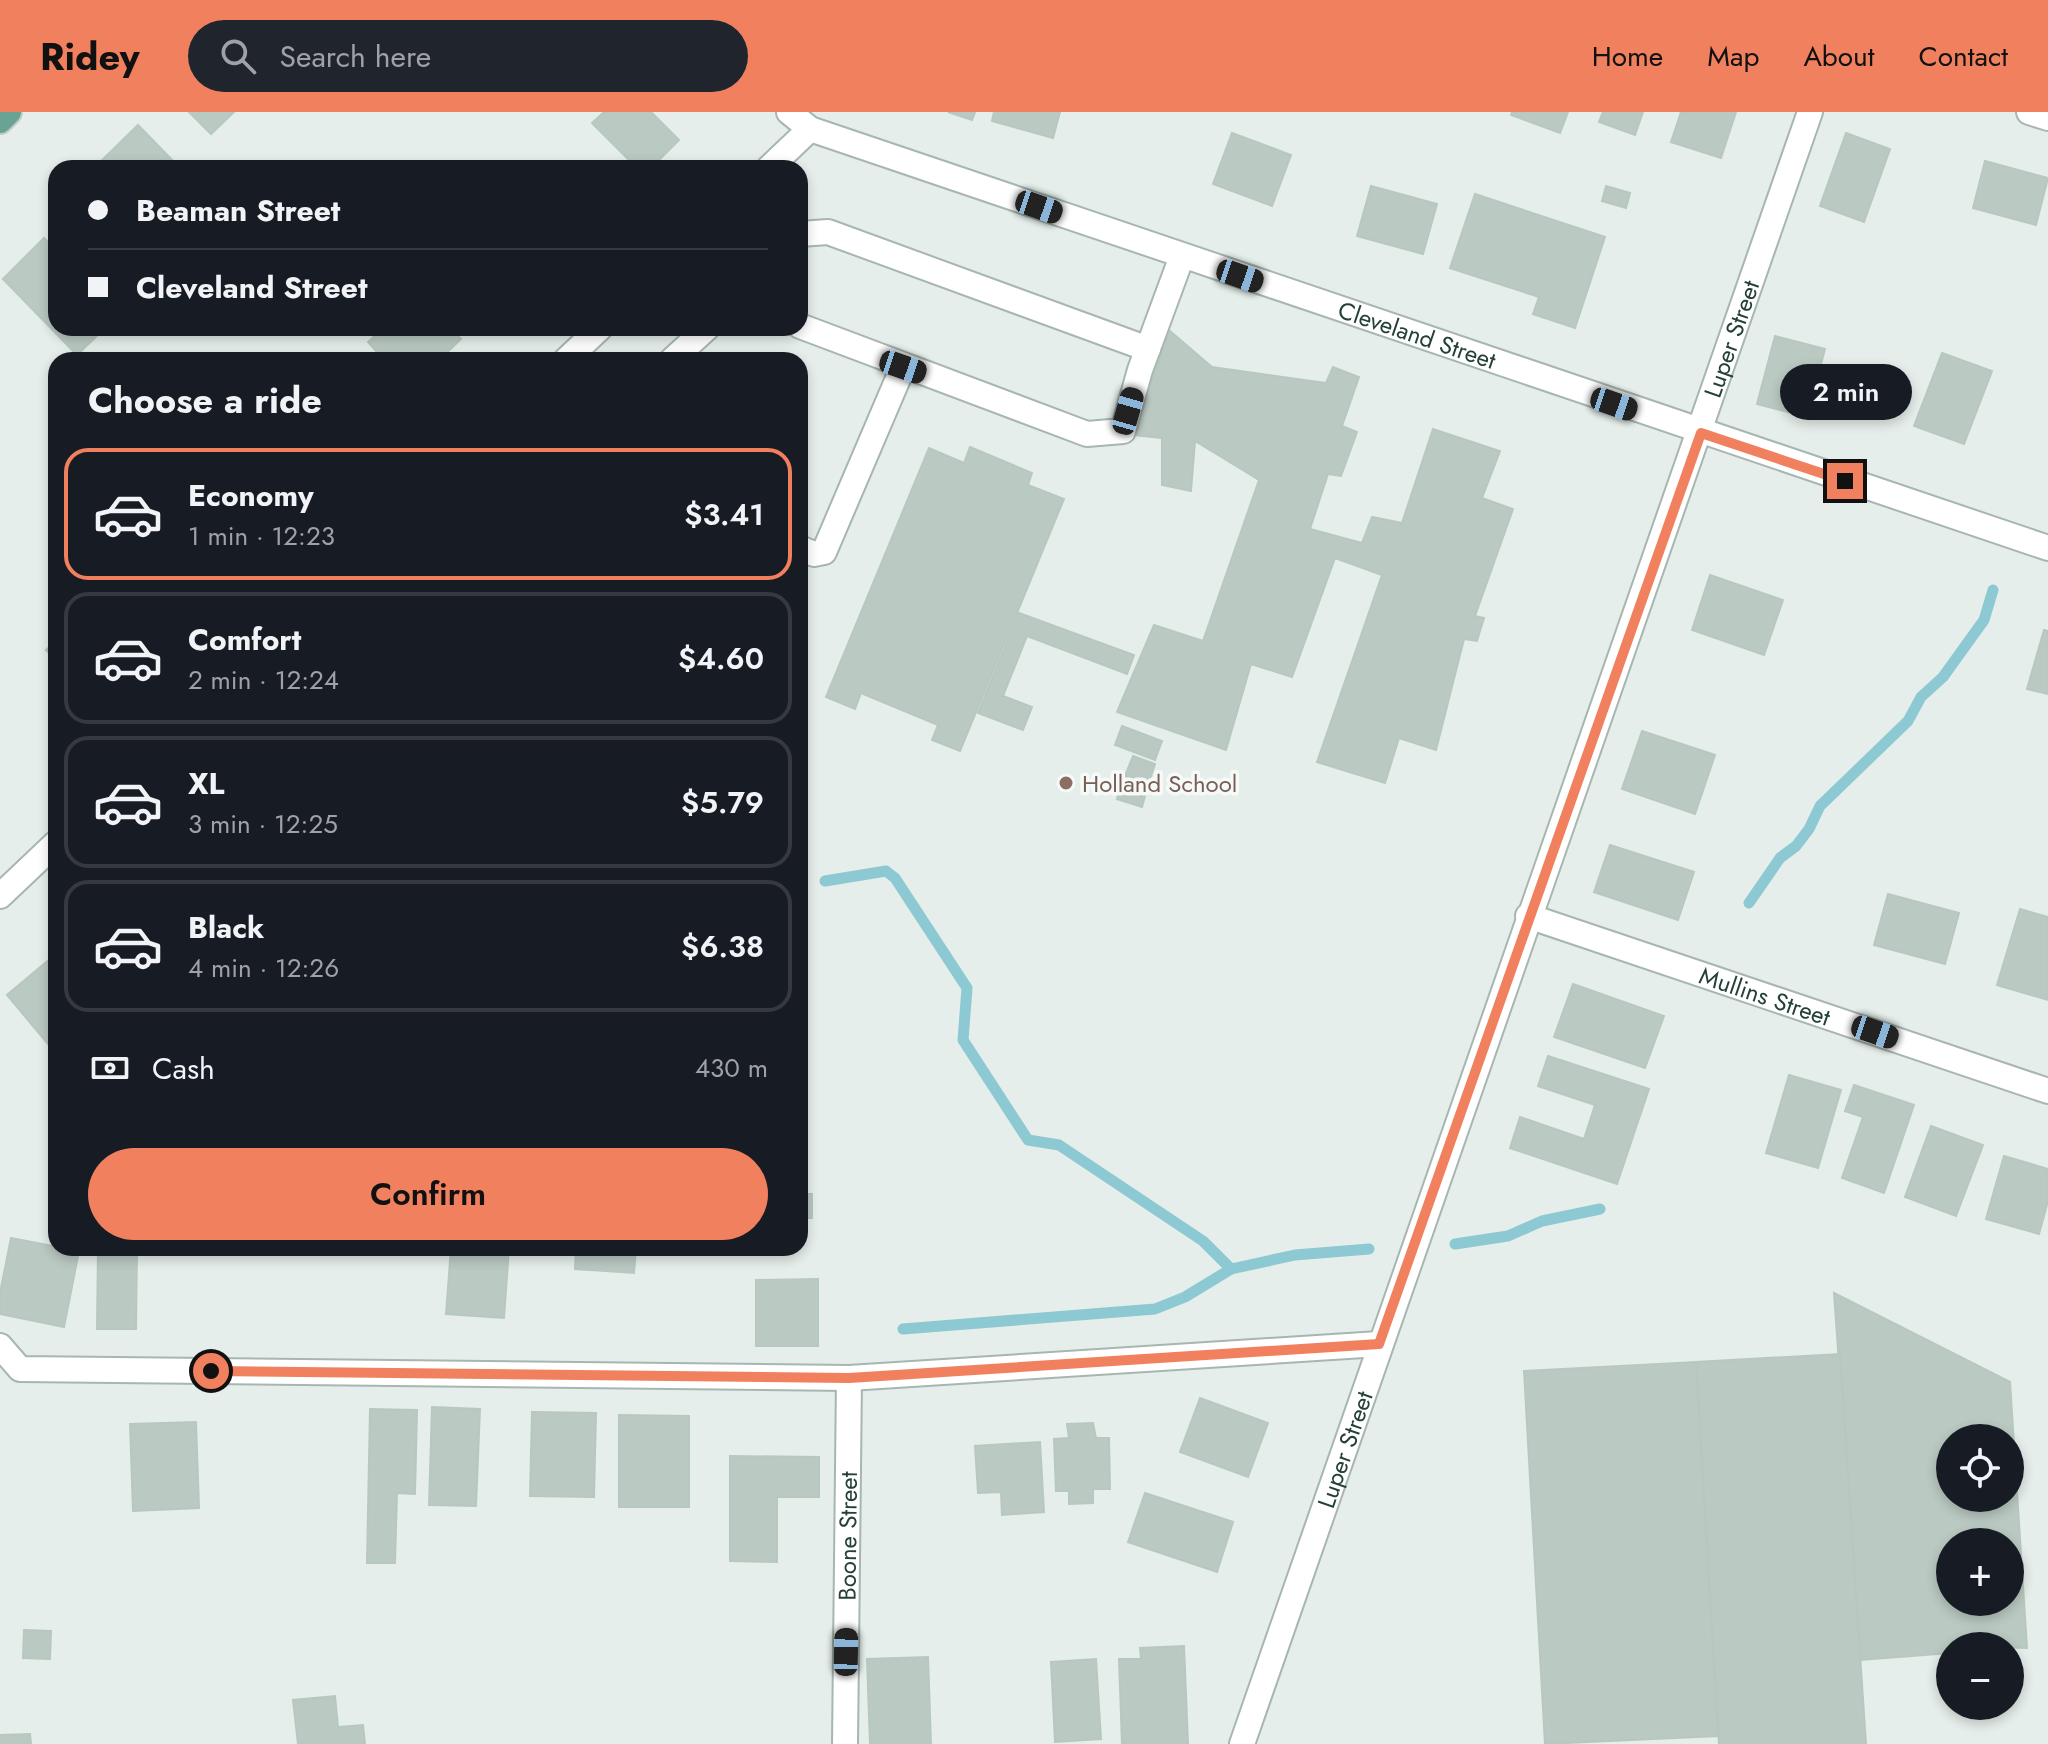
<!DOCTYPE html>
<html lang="en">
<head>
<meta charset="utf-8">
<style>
	:root { --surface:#171b24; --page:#20242c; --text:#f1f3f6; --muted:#9ea1a6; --line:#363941; --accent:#f1805f }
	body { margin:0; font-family:Jost,sans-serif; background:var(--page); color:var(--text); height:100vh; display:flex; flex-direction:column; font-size:30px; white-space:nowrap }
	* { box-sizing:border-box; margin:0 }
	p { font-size:26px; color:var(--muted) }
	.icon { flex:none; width:44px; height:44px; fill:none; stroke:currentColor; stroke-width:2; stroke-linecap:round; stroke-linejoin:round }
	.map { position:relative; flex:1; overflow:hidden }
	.side { position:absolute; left:48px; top:240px; width:760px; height:904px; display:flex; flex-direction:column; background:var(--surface); border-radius:24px; box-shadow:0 4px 12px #0003 }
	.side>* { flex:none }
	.guide { position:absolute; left:48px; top:48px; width:760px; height:176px; border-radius:24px; box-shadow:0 4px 12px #0003; display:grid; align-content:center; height:176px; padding:0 40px; background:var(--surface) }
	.buttons { position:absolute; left:1936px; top:1312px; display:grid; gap:16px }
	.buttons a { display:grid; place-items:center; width:88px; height:88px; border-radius:50%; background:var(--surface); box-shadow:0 4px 12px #0003; font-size:40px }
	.end { position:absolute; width:36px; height:36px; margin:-18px; border:10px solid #f1805f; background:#111; box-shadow:0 0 0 4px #111 }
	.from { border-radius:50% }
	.bubble { position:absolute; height:56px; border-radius:28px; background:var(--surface); box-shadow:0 4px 12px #0003; font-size:26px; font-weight:600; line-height:56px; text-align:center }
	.car { position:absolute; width:24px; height:48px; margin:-24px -12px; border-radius:10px; box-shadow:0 0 6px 2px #0007; background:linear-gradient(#222 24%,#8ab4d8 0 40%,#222 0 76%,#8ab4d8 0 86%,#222 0) }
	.guide b { display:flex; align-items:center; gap:28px; height:76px; font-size:30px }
	.guide b+b { border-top:2px solid var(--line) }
	.guide i { width:20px; height:20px; background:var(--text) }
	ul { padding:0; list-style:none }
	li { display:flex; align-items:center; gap:24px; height:132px; margin:0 16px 12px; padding:0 24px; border:4px solid var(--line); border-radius:24px }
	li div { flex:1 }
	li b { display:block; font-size:30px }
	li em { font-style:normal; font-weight:600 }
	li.current { border-color:var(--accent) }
	li>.icon { width:72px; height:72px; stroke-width:1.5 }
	h2 { padding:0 40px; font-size:36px; line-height:96px }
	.pay { display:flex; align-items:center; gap:20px; height:88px; padding:0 40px; font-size:30px }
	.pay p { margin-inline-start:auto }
	.button { display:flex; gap:16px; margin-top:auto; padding:16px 40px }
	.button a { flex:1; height:92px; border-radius:48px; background:var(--accent); color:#111; font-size:32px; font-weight:600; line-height:92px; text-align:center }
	header { display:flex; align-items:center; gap:48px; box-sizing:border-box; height:112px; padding:0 40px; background:var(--accent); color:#111 }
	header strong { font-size:38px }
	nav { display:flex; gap:44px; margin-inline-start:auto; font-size:28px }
	.search { width:560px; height:72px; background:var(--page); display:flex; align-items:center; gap:20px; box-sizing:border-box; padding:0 28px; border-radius:44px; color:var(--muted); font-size:30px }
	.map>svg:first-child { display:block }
</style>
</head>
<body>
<header>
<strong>Ridey</strong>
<div class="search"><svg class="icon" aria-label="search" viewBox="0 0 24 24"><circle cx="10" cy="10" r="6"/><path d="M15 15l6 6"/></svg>Search here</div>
<nav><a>Home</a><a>Map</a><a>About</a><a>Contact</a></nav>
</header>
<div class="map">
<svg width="2048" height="1632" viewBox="0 0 2048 1632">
	<rect width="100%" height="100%" fill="#e5eeea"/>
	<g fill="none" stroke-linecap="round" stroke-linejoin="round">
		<g stroke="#8dc9d2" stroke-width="11">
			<polyline points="825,769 886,759 895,766 967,876 963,928 1028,1028 1059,1033 1203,1129 1231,1157"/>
			<polyline points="1749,791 1780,746 1796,734 1809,717 1820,694 1908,609 1921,585 1943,565 1984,508 1993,478"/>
			<polyline points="1455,1132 1508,1124 1542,1109 1600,1097"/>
			<polyline points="903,1217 1155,1197 1185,1185 1231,1157 1295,1143 1369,1137"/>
		</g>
	</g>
	<g fill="#bac9c2" stroke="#b7c8c0" stroke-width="2" fill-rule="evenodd">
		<polygon points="189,0 234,0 211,22"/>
		<polygon points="604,0 651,0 679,28 651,56 637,56 592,11"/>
		<polygon points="948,0 975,0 972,8"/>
		<polygon points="994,0 1060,0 1053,26 992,9"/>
		<polygon points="1512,0 1568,0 1560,21 1511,3"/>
		<polygon points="1603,0 1643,0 1635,23 1599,10"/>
		<polygon points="1681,0 1736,0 1721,46 1671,30"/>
		<polygon points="138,13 180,56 94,56"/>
		<polygon points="1232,21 1291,43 1272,94 1213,72"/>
		<polygon points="1846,21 1890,37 1864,110 1820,94"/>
		<polygon points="1985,49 2048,66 2036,113 1973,96"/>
		<polygon points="1371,74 1437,92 1423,142 1357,124"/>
		<polygon points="1606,74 1630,81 1626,96 1602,89"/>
		<polygon points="1475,82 1605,125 1575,216 1533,202 1539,185 1450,156"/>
		<polygon points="44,126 56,139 56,216 105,216 77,243 3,167"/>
		<polygon points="383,216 450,216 461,227 439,248 384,248 368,230"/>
		<polygon points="1170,219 1212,255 1326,271 1333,255 1359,265 1342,314 1357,320 1341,364 1328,362 1310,417 1362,431 1372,405 1402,411 1433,317 1500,339 1482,386 1513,397 1475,504 1484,506 1477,529 1464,527 1436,638 1399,626 1385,671 1317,650 1382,463 1335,446 1292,565 1251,552 1226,638 1117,600 1154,513 1203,529 1259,368 1195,329 1191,379 1162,373 1162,326 1132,323"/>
		<polygon points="1775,224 1825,237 1807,305 1757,292"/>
		<polygon points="1942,241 1992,259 1964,332 1914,314"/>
		<polygon points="970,335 1032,361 1028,373 1064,387 960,639 932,628 938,613 861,581 855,597 826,585 929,336 964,351"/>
		<polygon points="1710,463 1783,488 1764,543 1692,518"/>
		<polygon points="1019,501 1134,543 1127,562 1027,524 1003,584 1032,595 1023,618 978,601"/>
		<polygon points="2044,518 2048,519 2048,582 2027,577"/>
		<polygon points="56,529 56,548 46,538"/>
		<polygon points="1122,614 1162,629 1155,648 1115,633"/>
		<polygon points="1642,619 1715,643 1695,702 1622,677"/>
		<polygon points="1133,644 1155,652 1148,673 1125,664"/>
		<polygon points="1121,670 1147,677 1142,695 1117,687"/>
		<polygon points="1610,733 1694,760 1678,808 1594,780"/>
		<polygon points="1888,782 1959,801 1945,852 1874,833"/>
		<polygon points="2020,797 2048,805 2048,888 1997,873"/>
		<polygon points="56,842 56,925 48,932 7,883"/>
		<polygon points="1573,872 1664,904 1645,956 1554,925"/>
		<polygon points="1548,944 1649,977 1617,1072 1510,1036 1520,1005 1584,1027 1595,993 1538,974"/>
		<polygon points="1789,963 1841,978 1818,1056 1766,1041"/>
		<polygon points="1854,973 1914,993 1884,1081 1842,1066 1863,1005 1845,999"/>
		<polygon points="1931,1014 1983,1033 1956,1104 1905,1085"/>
		<polygon points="2004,1044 2048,1057 2048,1089 2039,1122 1986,1107"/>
		<rect x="800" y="1082" width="12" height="24"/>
		<polygon points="11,1126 79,1139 64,1215 0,1202 0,1181"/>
		<polygon points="98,1136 137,1136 136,1217 97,1217"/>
		<polygon points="451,1136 509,1136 504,1206 446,1202"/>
		<polygon points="576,1136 636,1136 634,1161 575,1157"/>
		<polygon points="818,1167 818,1234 756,1234 756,1168"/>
		<path d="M1834,1181L2010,1270L2027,1536L1950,1534V1541L1860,1548ZM1950,1326H2010V1386H1950ZM1950,1430H2010V1490H1950Z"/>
		<polygon points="1840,1242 1866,1632 1719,1632 1696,1250"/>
		<polygon points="1696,1250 1718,1624 1545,1632 1524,1259"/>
		<polygon points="1200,1286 1268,1311 1248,1365 1180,1340"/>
		<polygon points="432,1295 480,1297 476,1394 429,1393"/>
		<polygon points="370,1297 417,1298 415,1382 397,1381 395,1451 367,1451"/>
		<polygon points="532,1300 596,1301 594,1385 530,1384"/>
		<polygon points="619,1303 689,1304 689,1395 619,1395"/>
		<polygon points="196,1310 199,1396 133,1399 130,1312"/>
		<polygon points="1093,1311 1096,1326 1109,1326 1110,1377 1093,1377 1093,1391 1069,1392 1069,1379 1056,1379 1054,1327 1069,1326 1067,1312"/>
		<polygon points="1040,1330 1044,1400 1002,1403 1001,1380 978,1381 975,1334"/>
		<polygon points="730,1344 819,1345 819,1385 777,1385 777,1450 730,1449"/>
		<polygon points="1145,1381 1233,1410 1217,1460 1128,1430"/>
		<polygon points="24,1518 51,1519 50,1547 23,1546"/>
		<polygon points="1184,1534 1188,1632 1122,1632 1119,1547 1141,1547 1140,1536"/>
		<polygon points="928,1545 931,1632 870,1632 867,1547"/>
		<polygon points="1096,1547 1101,1627 1055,1630 1051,1550"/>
		<polygon points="335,1584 338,1615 363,1613 365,1632 298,1632 293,1588"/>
		<polygon points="30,1622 31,1632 0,1632 0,1623"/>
	</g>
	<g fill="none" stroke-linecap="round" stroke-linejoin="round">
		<defs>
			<g id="minor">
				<path id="s1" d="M789,0L810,17L2048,436"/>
				<polyline points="2029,0 2048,6"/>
				<polyline points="769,56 810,17"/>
				<polyline points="800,122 828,120 1148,237"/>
				<polyline points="800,214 1087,322 1123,319 1140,258 1182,144"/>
				<polyline points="566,248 600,216"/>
				<polyline points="672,248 707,216"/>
				<polyline points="800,436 814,442 824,440 903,255"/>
				<polyline points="0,784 56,731"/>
				<path id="s2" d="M1528,804L2048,979"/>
				<polyline points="0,1234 20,1257 849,1266 1379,1232"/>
				<path id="s3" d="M845,1632L849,1266"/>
				<path id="s4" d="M1242,1632L1810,0"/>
			</g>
			<polyline id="major" points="0,9 9,0"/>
		</defs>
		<use href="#minor" stroke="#a7b6b1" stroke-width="28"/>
		<use href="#major" stroke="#c2cac7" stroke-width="28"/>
		<use href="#minor" stroke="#fff" stroke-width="24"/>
		<use href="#major" stroke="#69a393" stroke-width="24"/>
	</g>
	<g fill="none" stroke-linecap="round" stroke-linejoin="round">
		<polyline stroke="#f1805f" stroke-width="10" points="211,1259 849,1266 1379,1232 1701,321 1845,369"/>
	</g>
	<circle fill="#8d6e63" stroke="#f5faf8" stroke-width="3" cx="1066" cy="671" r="8"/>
	<g text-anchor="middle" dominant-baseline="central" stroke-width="7" stroke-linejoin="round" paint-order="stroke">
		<g font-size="24" fill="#244038" stroke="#f5faf8">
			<text stroke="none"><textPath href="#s1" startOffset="668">Cleveland Street</textPath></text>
			<text stroke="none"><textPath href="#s4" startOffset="1488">Luper Street</textPath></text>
			<text stroke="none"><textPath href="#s2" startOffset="250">Mullins Street</textPath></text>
			<text stroke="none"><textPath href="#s4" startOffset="312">Luper Street</textPath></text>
			<text stroke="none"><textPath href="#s3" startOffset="208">Boone Street</textPath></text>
		</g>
		<g font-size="24" fill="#785e54" stroke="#f5faf8" text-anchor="start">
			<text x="1082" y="671">Holland School</text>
		</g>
	</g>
</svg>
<div class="buttons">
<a><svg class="icon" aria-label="locate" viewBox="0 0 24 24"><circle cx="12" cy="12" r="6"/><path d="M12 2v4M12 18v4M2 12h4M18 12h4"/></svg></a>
<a>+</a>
<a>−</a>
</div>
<i class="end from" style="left:211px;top:1259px"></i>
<i class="end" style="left:1845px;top:369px"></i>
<div class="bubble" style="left:1780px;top:252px;width:132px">2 min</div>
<i class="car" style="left:1039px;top:95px;rotate:109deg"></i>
<i class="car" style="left:1240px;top:164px;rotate:109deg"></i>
<i class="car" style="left:903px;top:255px;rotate:109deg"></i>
<i class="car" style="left:1614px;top:292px;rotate:109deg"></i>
<i class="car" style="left:1128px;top:299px;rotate:16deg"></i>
<i class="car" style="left:1875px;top:920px;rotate:109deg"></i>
<i class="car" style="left:846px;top:1540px;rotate:1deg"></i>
<div class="guide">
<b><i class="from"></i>Beaman Street</b>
<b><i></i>Cleveland Street</b>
</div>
<section class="side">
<h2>Choose a ride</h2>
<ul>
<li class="current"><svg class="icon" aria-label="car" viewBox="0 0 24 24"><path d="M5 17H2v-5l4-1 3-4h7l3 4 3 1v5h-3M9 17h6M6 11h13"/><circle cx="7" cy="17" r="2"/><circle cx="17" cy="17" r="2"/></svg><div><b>Economy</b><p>1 min · 12:23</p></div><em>$3.41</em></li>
<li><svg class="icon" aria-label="car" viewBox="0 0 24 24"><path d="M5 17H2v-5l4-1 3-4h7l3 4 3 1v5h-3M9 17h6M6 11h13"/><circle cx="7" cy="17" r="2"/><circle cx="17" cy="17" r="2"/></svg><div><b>Comfort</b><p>2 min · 12:24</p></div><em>$4.60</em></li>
<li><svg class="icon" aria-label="car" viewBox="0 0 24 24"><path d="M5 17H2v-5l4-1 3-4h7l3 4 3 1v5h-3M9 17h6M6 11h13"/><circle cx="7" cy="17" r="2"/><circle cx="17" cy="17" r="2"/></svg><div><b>XL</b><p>3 min · 12:25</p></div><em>$5.79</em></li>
<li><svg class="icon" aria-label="car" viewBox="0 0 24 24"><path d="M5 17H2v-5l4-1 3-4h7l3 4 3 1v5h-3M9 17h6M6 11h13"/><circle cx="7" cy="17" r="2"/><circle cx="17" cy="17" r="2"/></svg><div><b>Black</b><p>4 min · 12:26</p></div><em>$6.38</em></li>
</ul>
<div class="pay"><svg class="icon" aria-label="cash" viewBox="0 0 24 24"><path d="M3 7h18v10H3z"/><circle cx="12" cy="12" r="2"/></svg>Cash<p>430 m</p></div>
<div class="button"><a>Confirm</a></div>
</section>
</div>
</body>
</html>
